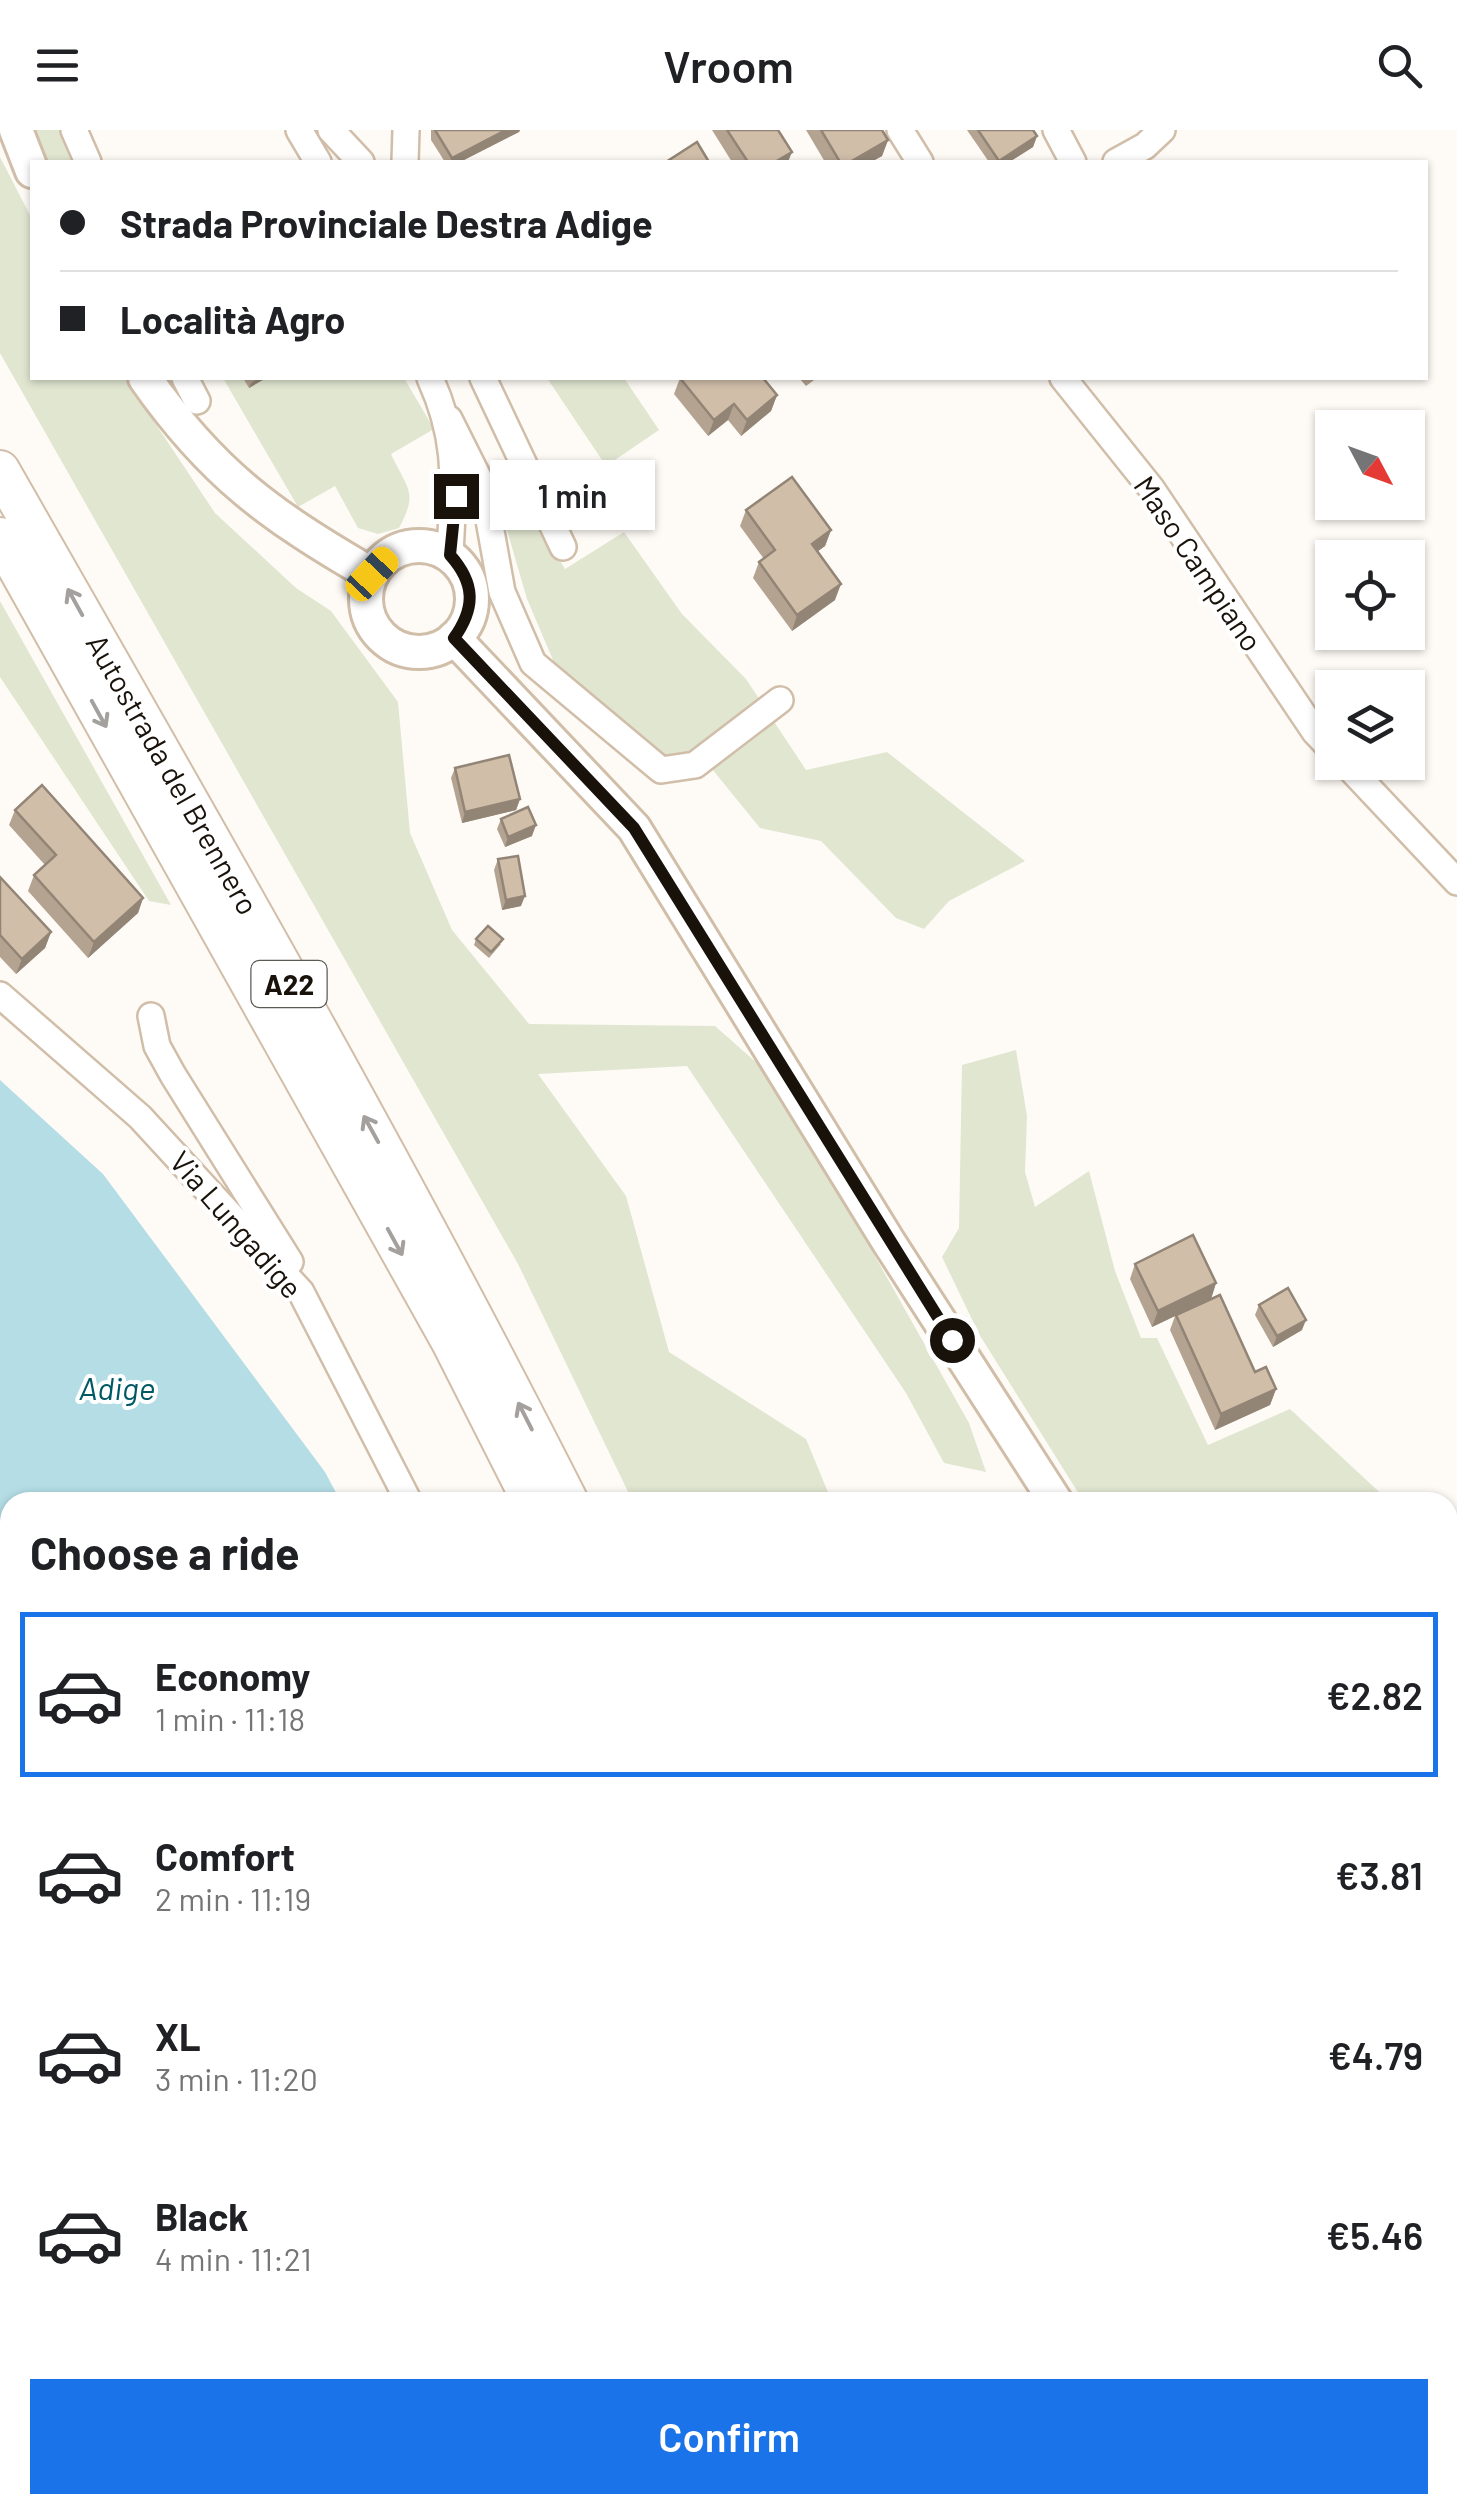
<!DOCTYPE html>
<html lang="en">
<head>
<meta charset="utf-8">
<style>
	:root { --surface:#fff; --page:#f6f6f6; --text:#202124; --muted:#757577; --line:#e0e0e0; --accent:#1a73e8 }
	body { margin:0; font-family:Barlow,sans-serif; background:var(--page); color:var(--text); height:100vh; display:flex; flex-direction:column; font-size:38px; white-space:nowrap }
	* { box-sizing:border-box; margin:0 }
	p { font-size:32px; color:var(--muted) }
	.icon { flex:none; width:55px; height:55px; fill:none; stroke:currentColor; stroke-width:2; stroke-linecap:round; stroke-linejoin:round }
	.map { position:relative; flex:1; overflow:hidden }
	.details { position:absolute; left:0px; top:1362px; width:1458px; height:1022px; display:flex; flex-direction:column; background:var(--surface); border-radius:30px 30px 0 0; box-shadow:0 2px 8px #0004 }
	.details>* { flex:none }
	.top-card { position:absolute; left:30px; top:30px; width:1398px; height:220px; border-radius:0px; box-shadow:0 2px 8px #0004; display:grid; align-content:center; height:220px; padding:0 30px; background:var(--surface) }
	.needle { width:65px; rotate:131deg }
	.controls { position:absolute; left:1315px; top:280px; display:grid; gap:20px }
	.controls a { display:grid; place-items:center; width:110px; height:110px; border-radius:0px; background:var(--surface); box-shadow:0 2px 8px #0004; font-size:50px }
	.end { position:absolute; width:45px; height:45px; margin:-22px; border:12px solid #18120a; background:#fff; box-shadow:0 0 0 5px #fff }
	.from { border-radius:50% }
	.bubble { position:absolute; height:70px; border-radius:0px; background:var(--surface); box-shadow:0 2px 8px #0004; font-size:32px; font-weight:600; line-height:70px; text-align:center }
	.car { position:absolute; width:30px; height:60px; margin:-30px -15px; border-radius:12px; box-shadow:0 0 8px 2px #0007; background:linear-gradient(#f5c518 24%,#345 0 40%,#f5c518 0 76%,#345 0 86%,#f5c518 0) }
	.top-card b { display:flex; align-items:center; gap:35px; height:95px; font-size:38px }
	.top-card b+b { border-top:2px solid var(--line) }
	.top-card i { width:25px; height:25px; background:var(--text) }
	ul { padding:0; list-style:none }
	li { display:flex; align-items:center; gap:30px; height:165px; margin:0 20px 15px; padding:0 10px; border:5px solid transparent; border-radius:0px }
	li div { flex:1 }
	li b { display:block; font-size:38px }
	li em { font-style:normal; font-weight:600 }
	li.current { border-color:var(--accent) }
	li>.icon { width:90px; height:90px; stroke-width:1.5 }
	h2 { padding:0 30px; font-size:45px; line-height:120px }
	.primary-button { display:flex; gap:20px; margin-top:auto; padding:20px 30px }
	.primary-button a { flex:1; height:115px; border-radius:0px; background:var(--accent); color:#fff; font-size:40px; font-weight:600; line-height:115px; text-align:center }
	header { display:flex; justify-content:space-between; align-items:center; height:130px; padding:0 30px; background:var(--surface); font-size:45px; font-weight:600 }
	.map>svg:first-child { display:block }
</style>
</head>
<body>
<header><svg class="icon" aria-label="menu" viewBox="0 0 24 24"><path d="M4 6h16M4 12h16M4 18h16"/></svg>Vroom<svg class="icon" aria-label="search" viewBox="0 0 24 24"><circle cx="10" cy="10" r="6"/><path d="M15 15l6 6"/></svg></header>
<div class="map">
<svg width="1457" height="2383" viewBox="0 0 1457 2383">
	<rect width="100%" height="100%" fill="#fefbf6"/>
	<polygon fill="#fdedee" points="10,1793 10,1986 0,1991 0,1798"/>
	<g fill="#e1e6d1">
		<polygon points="33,0 71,0 85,32 46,32"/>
		<polygon points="0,27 32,89 32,248 125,248 215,383 296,458 331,481 398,572 410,703 452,800 529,894 715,896 775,949 969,1293 986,1342 944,1333 906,1263 687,936 538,944 626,1066 669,1222 806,1309 832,1372 633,1372 518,1134 0,223"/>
		<path d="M223,248H404L434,299L391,324C407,359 419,361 399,398L378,404L358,398L335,356L298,377Z"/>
		<polygon points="547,248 624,248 659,300 606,336"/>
		<polygon points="516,354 565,439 624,402 682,484 746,549 806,640 887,622 1025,731 949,771 924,799 896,788 821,711 760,698 712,639 653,649 564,556 527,469 504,390"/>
		<polygon points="0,471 171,775 149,771 0,547"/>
		<polygon points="1016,920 1027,986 1025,1042 1035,1077 1089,1041 1115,1141 1141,1208 1157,1208 1208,1315 1290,1279 1390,1372 1084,1372 979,1204 942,1127 959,1098 962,935"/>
	</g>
	<g fill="#b4dde6">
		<polygon points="0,950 103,1044 325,1342 341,1372 10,1372 10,1486 0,1468"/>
		<polygon points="394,2375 695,2375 696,2383 396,2383"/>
	</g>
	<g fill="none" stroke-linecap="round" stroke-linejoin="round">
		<defs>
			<g id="minor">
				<polyline points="74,0 88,32"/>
				<polyline points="299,0 318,32"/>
				<polyline points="331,0 361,32"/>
				<polyline points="900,0 920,32"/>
				<polyline points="1056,0 1073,32"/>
				<polyline points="405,32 406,0"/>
				<polyline points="1116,32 1145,16 1162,0"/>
				<polyline points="185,248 197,271"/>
				<path d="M430,248C460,314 453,355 450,425"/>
				<polyline points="483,248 563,417"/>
				<polyline points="1063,248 1151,358 1315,602 1332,620"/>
				<polyline points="449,289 483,357 502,462 533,533 661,640 695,635 780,570"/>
				<polyline points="1344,632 1457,752"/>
				<polyline points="0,865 140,987 301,1162 409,1372"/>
				<polyline points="151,886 157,916 173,945 290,1132"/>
				<polyline points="1110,2375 1115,2383"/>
			</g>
			<g id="major">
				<polyline points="16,0 32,41"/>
				<path d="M145,248C212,344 271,386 371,444"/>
				<circle cx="419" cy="469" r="53"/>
				<polyline points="454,508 634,698 888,1111 1056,1372"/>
				<polyline points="1448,1975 1457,1990"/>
			</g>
			<g id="highway">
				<path id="s1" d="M0,340C195,681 392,1022 569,1372"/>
				<polyline points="0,407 451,1212 532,1372"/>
				<polyline points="913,2375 915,2383"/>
				<polyline points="947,2375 949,2383"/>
			</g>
		</defs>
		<use href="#minor" stroke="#d1bea9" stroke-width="30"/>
		<use href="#major" stroke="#d1bea9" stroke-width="38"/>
		<use href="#highway" stroke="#d1bea9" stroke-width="42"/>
		<use href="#minor" stroke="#fff" stroke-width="25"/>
		<use href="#major" stroke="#fff" stroke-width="32"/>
		<use href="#highway" stroke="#fff" stroke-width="38"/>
	</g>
	<g fill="#b4a391">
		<polygon points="431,0 520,0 519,2 460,32 445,32 431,10"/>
		<polygon points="712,0 778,0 788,32 732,32"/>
		<polygon points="806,0 882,0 888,10 882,26 871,32 825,32"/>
		<polygon points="967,0 1033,0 1037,6 1033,17 1009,32 989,32"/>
		<polygon points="243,248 266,248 249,258"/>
		<polygon points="680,248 777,265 771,281 741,306 728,290 708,306 674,264"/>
		<polygon points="799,248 817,248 806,256"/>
		<polygon points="746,380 831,400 825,416 818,421 835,470 792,501 753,448 759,432 764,429 740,396"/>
		<polygon points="455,638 520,669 516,680 462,693 451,648"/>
		<polygon points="15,680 143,768 138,783 88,828 28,761 34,745 45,735 9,695"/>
		<polygon points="501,689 532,706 505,717 497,699"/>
		<polygon points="498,729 521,776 502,780 494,740"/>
		<polygon points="0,747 51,802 45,818 16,844 0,827"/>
		<polygon points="476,809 501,814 489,828 474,815"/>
		<polygon points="1135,1134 1216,1153 1211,1169 1255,1242 1276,1259 1270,1275 1215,1300 1170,1200 1175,1186 1152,1197 1130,1149"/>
		<polygon points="1259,1175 1302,1200 1273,1217 1255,1185"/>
	</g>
	<g fill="#928576">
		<polygon points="506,0 520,0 519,2 460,32 451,32 452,28"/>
		<polygon points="1037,6 1033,17 1009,32 998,32"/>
		<polygon points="888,10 882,26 871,32 850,32"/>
		<polygon points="792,22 788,32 775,32"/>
		<polygon points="259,248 266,248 249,258 251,253"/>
		<polygon points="777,265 771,281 741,306 747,290"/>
		<polygon points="734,274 728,290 708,306 714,290"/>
		<polygon points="831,400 825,416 806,430 812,414"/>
		<polygon points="841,454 835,470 792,501 797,485"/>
		<polygon points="520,669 516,680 462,693 465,682"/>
		<polygon points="536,695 532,706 505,717 508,707"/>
		<polygon points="525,766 521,776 502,780 506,770"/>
		<polygon points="143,768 138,783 88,828 94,812"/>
		<polygon points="51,802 45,818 16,844 22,829"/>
		<polygon points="1216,1153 1211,1169 1152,1197 1158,1181"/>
		<polygon points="1306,1190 1302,1200 1273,1217 1277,1206"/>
		<polygon points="1276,1259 1270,1275 1215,1300 1221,1284"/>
		<polygon points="10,1780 10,1793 0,1798 0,1785"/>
		<polygon points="8,1903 2,1919 0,1920 0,1908"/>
	</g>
	<g fill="#d1bea9" stroke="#928576" stroke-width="2.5">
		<polygon points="435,0 506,0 452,28"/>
		<polygon points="727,0 778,0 792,22 775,32 748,32"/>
		<polygon points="821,0 882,0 888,10 850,32 840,32"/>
		<polygon points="978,0 1033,0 1037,6 999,31"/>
		<polygon points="697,12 709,32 666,32"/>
		<polygon points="680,248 763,248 777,265 747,290 734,274 714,290"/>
		<polygon points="792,347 831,400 812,414 841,454 797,485 759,432 775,420 746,380"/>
		<polygon points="509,625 520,669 465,682 455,638"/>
		<polygon points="42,655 143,768 94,812 34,745 56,725 15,680"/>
		<polygon points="528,677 536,695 508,707 501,689"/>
		<polygon points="518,726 525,766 506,770 498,729"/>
		<polygon points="0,747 51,802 22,829 0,805"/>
		<polygon points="488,796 503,809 491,822 476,809"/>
		<polygon points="1193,1105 1216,1153 1158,1181 1135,1134"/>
		<polygon points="1288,1158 1306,1190 1277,1206 1259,1175"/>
		<polygon points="1220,1165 1255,1242 1266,1237 1276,1259 1221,1284 1176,1185"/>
		<polygon points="0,1710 10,1727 10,1780 0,1785"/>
		<polygon points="0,1890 8,1903 0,1908"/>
	</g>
	<defs><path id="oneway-shaft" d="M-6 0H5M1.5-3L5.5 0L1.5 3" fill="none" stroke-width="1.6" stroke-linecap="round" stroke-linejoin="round" transform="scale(2.5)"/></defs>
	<g stroke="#a3a09d">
		<use href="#oneway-shaft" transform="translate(75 472) rotate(-119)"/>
		<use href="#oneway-shaft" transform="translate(99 584) rotate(61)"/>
		<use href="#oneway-shaft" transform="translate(371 999) rotate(-119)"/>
		<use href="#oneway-shaft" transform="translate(395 1112) rotate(61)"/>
		<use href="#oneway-shaft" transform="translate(525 1286) rotate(-117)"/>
	</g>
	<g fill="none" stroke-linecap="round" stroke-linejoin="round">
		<path stroke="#18120a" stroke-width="12" d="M456,366L450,425C475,453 476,477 454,508L634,698L952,1210"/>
	</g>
	<g text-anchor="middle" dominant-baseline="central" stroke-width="8" stroke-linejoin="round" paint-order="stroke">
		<rect fill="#fff" stroke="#5d5954" stroke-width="2.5" x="251.5" y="831" width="75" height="46" rx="8"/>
		<g font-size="28" font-weight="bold" fill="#18120a">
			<text x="289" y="854">A22</text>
		</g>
		<g font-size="30" fill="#18120a" stroke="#fff">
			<text transform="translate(1199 433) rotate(56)">Maso Campiano</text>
			<text stroke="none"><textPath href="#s1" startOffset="350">Autostrada del Brennero</textPath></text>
			<text transform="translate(237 1094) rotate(49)">Via Lungadige</text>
		</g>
		<g font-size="32" font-style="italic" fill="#005865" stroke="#fff">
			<text x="117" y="1257">Adige</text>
		</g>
	</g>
</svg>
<div class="controls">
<a><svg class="needle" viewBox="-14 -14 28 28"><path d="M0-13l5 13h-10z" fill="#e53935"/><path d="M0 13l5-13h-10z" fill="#757577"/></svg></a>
<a><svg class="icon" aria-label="locate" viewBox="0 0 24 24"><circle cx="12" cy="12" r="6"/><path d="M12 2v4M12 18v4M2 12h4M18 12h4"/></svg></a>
<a><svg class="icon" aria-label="layers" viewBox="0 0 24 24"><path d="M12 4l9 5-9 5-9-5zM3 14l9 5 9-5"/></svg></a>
</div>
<i class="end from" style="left:952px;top:1210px"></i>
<i class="end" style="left:456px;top:366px"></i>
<div class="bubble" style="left:490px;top:330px;width:165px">1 min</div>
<i class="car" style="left:372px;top:444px;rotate:43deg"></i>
<div class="top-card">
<b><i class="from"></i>Strada Provinciale Destra Adige</b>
<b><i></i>Località Agro</b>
</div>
<section class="details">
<h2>Choose a ride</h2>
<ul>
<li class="current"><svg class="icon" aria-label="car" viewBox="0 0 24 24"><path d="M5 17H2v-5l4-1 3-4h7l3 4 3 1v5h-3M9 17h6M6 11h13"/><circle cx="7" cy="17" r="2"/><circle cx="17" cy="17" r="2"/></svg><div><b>Economy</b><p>1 min · 11:18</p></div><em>€2.82</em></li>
<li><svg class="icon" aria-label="car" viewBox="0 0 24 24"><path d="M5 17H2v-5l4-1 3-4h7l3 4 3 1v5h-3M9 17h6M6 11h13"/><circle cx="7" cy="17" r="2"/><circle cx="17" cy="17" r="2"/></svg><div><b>Comfort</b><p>2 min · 11:19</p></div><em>€3.81</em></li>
<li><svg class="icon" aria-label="car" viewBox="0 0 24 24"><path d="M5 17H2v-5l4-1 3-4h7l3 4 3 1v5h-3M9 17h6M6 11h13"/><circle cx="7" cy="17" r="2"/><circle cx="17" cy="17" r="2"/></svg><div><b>XL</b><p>3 min · 11:20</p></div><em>€4.79</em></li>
<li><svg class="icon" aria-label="car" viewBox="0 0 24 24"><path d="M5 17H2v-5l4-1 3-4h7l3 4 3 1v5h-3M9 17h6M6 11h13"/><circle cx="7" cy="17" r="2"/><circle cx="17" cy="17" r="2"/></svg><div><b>Black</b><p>4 min · 11:21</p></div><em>€5.46</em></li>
</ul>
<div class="primary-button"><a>Confirm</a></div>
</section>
</div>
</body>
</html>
